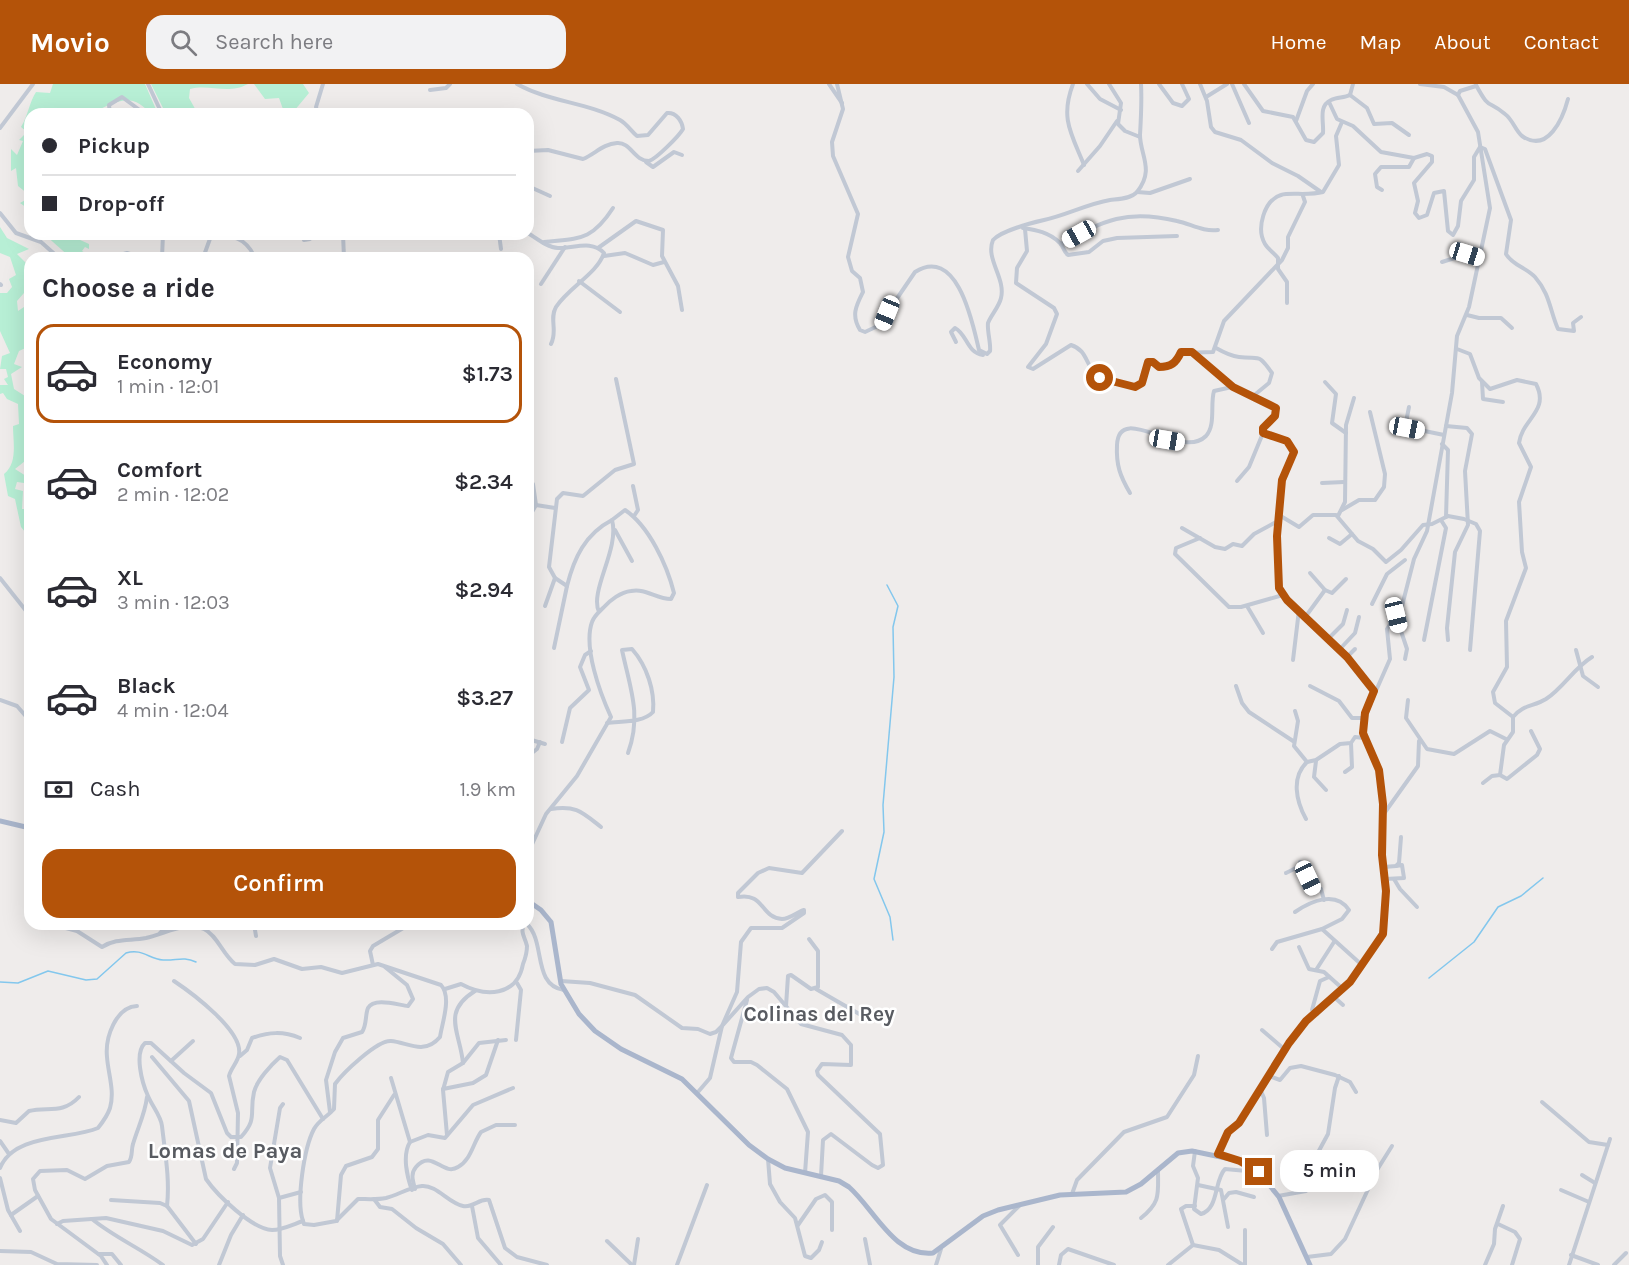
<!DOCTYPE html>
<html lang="en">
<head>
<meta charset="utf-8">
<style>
	:root { --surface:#fff; --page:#f2f2f3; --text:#2b2b33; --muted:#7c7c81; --line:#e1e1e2; --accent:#b45309 }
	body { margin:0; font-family:Karla,sans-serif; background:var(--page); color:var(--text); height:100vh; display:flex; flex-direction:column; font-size:22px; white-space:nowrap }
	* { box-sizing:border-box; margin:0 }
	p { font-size:20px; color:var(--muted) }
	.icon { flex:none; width:33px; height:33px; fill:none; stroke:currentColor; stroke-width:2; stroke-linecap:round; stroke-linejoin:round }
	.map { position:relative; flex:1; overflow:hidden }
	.sheet { position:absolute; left:24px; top:168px; width:510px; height:678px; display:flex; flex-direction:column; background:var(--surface); border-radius:18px; box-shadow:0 6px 24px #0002 }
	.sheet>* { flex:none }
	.banner { position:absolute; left:24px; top:24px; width:510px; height:132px; border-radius:18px; box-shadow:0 6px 24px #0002; display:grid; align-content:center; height:132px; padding:0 18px; background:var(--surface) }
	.end { position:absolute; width:27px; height:27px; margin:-14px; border:8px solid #b45309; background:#fff; box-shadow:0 0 0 3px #fff }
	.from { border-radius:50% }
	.bubble { position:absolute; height:42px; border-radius:18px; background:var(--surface); box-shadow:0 6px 24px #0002; font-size:20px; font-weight:600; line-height:42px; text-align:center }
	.car { position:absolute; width:18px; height:36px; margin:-18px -9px; border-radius:8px; box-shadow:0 0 4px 2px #0007; background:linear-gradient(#fff 24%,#345 0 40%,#fff 0 76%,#345 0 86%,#fff 0) }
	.banner b { display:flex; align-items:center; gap:21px; height:57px; font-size:22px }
	.banner b+b { border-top:2px solid var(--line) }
	.banner i { width:15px; height:15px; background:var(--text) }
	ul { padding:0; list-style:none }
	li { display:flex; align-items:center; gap:18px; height:99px; margin:0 12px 9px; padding:0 6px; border:3px solid transparent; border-radius:18px }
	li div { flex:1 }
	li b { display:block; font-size:22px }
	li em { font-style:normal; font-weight:600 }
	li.active { border-color:var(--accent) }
	li>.icon { width:54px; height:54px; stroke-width:1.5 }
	h2 { padding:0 18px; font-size:27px; line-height:72px }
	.pay { display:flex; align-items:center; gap:15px; height:66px; padding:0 18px; font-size:22px }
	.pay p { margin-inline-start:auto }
	.action { display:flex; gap:12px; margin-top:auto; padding:12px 18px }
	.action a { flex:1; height:69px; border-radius:18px; background:var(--accent); color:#fff; font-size:24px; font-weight:600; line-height:69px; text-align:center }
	header { display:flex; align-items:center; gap:36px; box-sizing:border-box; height:84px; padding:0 30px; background:var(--accent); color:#fff }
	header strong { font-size:28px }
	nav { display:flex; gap:33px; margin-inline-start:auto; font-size:21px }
	.search { width:420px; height:54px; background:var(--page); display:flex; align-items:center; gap:15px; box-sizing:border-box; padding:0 21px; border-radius:18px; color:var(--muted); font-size:22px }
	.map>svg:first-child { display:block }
</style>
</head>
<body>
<header>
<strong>Movio</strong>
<div class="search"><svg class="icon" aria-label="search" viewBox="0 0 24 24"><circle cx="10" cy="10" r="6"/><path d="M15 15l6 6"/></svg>Search here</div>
<nav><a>Home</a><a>Map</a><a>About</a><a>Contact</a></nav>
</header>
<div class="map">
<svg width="1629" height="1181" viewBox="0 0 1629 1181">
	<rect width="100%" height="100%" fill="#efeceb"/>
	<g fill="#b7efd5">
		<path d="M53,0H145L158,30C147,30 143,19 133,17C122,14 109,21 100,25L101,30H30V126L20,119L27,115L28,110L18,102L16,84L11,87V65L17,71L23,57L19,56L27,48L21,43C28,32 29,19 36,8L50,9Z"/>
		<path d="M151,0H248C228,11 210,0 190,5L189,14L198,30H166Z"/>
		<polygon points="254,0 303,0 309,9 294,27 296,30 282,30 284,28 279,14 265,15"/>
		<path d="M0,143L7,154L29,165L17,170L30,183V211L24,209L17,217L18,227L30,219V262L19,267L14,280L22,283L11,290L14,305L25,312L30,307V373L15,385L26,392L24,399L17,398L15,405L23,407L22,425H28L30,454L21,443L15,415L8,412L4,390C18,379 13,358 13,342L19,340L18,320L7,315L3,309L0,310V301H8L4,295L8,293L6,285H0L2,272L10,269L0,247V209H7L12,203L9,195L16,191L10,173L0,169Z"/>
		<polygon points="44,150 67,150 89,160 89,165 85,163 82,167 85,169 79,174 71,174"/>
	</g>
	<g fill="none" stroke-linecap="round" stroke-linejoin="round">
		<g stroke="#83c7ed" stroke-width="1.5">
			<polyline points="887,501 898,522 893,543 894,593 883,721 884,748 874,795 890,833 893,856"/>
			<polyline points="1429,894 1474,858 1498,823 1521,812 1543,794"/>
			<path d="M0,898L18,899L48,887L86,896L97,895L126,869C142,864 149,875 163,876C176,877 183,872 196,878"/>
		</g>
		<g stroke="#c1c8d4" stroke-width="4">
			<polyline points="148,0 162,30"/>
			<path d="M517,0C549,18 587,18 620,36C627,40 631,47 637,52L648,51L667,29C676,28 682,37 683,45C679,52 656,75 649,77C634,77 631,58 617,59C603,60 595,70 583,75L548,66L528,67"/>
			<polyline points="829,0 842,19"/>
			<path d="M837,0L843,25L832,58L833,72L858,130L848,173L852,187L860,194L863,208C856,222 851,231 860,246L865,248L882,240L887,229L915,188C958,161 973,241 979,266L987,270L990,267C991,259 987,247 988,239C991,231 999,223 1001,214C1006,194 985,175 993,156C1001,147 1031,139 1044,136C1067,131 1087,120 1110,116C1118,115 1131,115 1137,108C1155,86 1140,71 1140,51C1141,34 1142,17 1141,0"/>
			<path d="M1073,0C1060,34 1071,49 1084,81"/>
			<polyline points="1087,0 1100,15 1121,26"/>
			<polyline points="1109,0 1121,19 1118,40 1125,47 1140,53"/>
			<polyline points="1159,0 1173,19 1182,22 1189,15 1182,0"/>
			<polyline points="1200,0 1207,17 1211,43 1215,48 1241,56 1272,79 1298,92 1321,108"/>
			<polyline points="1232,0 1249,39"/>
			<path d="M1244,0L1263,27L1293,33L1306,56L1314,58L1323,49C1324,37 1318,22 1331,16C1337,13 1344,14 1350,11"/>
			<polyline points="1420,0 1444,3 1458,11"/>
			<path d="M1476,1C1490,27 1487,15 1505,30C1513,36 1515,46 1522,52C1548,70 1563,34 1568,15"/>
			<polyline points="430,6 446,4 450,0"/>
			<polyline points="1350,11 1367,24 1374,40 1392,39 1409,51"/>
			<polyline points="1350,11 1353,0"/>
			<polyline points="1206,13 1227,0"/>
			<path d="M1329,18L1337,35L1353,42L1381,68L1414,74L1427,70L1432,72V78L1414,99L1418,117L1415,129L1419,134L1427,131L1434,109L1444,107L1448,147L1453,151L1458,142L1461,117L1474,96V73L1480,63L1485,65L1511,136L1506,170C1512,181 1527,184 1535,193C1550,210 1550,227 1558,245L1574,247L1573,239L1581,233"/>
			<polyline points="110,30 109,21 122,13 145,30"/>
			<polyline points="318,30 316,23 323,0"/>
			<polyline points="1296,37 1307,7 1313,0"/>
			<polyline points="0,44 33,0"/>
			<polyline points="646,78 653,83 674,68 682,71"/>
			<polyline points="1078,87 1100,62 1117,37"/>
			<polyline points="528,102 550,112"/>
			<polyline points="1382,106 1377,103 1375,90 1381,83 1409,83 1414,74"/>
			<polyline points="1137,108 1150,109 1190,95"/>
			<polyline points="0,129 16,149 41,158 59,174"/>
			<path d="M1023,144C1036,146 1049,148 1060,159C1064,163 1063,167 1068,171L1089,168L1103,157L1117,154L1177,152"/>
			<path d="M1025,145L1027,167L1017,184L1016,199L1054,224L1057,230L1046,260L1028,283L1033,285L1071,261C1087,266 1085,279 1095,289C1104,299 1122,301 1135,303L1142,299L1148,278H1153L1159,283C1171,283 1176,279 1181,269L1213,268L1224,237L1282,176L1288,164V153L1305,118L1303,112"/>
			<path d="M528,149C536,154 548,164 558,164C573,165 591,155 604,169C597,190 569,203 556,223C549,235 558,247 551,260"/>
			<polyline points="302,150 304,156 310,155 310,150"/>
			<polyline points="343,150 344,174"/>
			<polyline points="499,150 501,165"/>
			<path d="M211,152C232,151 246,153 255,174"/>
			<path d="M544,158C578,154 591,158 613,124"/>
			<path d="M1061,160C1104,136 1127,125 1177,137C1191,140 1203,148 1218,146"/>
			<polyline points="598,164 636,137 663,146 662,172 678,202 682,226"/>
			<polyline points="604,172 625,169 653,181 664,178"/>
			<polyline points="110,174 127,169 142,174"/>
			<polyline points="162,174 163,150"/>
			<polyline points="203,174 211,152"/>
			<polyline points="1442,178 1467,170 1479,175"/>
			<polyline points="579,197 620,228"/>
			<polyline points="0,200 1,201"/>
			<polyline points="541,200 565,163"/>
			<path d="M1287,219V198L1278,185V174C1274,169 1268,165 1265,160C1256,145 1264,116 1281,111C1290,108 1308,112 1323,108L1339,81L1336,52L1342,38"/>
			<polyline points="1467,231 1479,234 1501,234 1512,244"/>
			<path d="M956,258L951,248L955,244C967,250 967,269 983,271"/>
			<path d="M1216,264C1223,268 1231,272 1239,273C1260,276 1257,268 1272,289L1269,299L1252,313"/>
			<path d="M1457,265L1470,270L1479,294L1490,305L1517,296L1536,300C1550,327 1522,335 1519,359L1531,383L1519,418L1522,468L1526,484L1506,537L1507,583L1493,608L1495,619L1513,633V648L1504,661L1500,691L1492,692L1483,699"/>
			<polyline points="1193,269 1233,303 1276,324 1275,332 1263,344 1263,349 1287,357 1294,368 1282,396 1277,452 1279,504 1287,516 1347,573 1374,607"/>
			<polyline points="1325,298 1336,310 1332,339 1346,349"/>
			<polyline points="1482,298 1483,315 1503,318"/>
			<polyline points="1409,323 1405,343 1444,351"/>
			<polyline points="1446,342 1467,344 1472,350 1465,387 1468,441 1455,468 1447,544 1448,556"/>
			<polyline points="1442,360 1448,366 1446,433"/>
			<polyline points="1237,397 1249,383 1263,349"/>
			<polyline points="1322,399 1344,398"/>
			<polyline points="633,402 638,426 634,432"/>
			<path d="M1130,409C1120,392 1116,381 1117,361C1119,317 1181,377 1206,352C1216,341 1210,320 1214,307L1232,303"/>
			<polyline points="536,421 555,424"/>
			<polyline points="1342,426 1359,416 1375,416 1384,403 1385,390 1370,328"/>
			<polyline points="1279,431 1299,443 1313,431 1336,431 1358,457 1373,465 1386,478 1401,466 1423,441 1432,440 1448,432 1464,435 1476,440 1480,447 1470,566"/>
			<polyline points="1338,432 1345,418 1346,341 1354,314"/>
			<polyline points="528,435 536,421 533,400"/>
			<path d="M612,436C585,450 574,474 567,502L555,494L549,483L557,415L563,409L583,412L615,386L634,380L616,295"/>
			<polyline points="1182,444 1215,463 1225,465 1233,460 1242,462 1254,450 1278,437"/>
			<polyline points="615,446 632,477"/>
			<polyline points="1200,454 1176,464 1175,470 1229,523 1241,523 1283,511"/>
			<polyline points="1329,454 1340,460 1352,450"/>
			<polyline points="1310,489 1325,506 1332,509 1346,495"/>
			<polyline points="0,494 27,528 30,547"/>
			<polyline points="1372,520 1387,490 1405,476"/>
			<polyline points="545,522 555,494"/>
			<polyline points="1247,522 1263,549"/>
			<polyline points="1306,532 1325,506"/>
			<polyline points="1396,532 1407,565 1405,575"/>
			<polyline points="1328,555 1343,540 1347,526"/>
			<polyline points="1424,556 1446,444 1441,436"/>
			<polyline points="554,564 567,502"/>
			<polyline points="1339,566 1355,549 1359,533"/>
			<polyline points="1576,566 1583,592 1598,603"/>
			<polyline points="1347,573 1355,565"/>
			<polyline points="1293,576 1299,526"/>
			<polyline points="1236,602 1242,619 1249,628 1293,657"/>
			<polyline points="1310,602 1339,617 1352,634 1364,634"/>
			<polyline points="0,616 17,622 30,637"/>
			<polyline points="1408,616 1406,634 1427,665 1454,670 1490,647 1506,655"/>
			<polyline points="1295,627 1298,637 1294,662 1307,678 1316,676 1340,660 1351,659 1355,653 1364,654"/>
			<path d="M1513,633C1524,620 1533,623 1546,615C1563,604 1574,584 1592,573"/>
			<path d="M607,639C621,637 643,639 653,628C655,607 647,582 632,565L622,566C630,604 642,631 628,669"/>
			<polyline points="528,655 545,660"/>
			<polyline points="562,658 570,624 589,606 580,583 585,571 591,567"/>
			<polyline points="528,672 537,665 540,658"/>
			<polyline points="1316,677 1314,693 1326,706"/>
			<polyline points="1345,688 1352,683 1351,659"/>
			<polyline points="1500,691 1507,695 1537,671 1540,665 1531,647"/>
			<path d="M551,725C576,721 582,728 601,743"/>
			<polyline points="1383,731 1418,682 1419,657"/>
			<path d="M1306,735C1296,717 1291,693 1307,678"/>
			<path d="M528,769L546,730L577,692L611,633C600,609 583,563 592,538C594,532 599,528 603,524C610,516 621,508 631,507C646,504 656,515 671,515L674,509C667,481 649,442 625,426L612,436C620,465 589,507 599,528"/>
			<polyline points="1300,778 1314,806 1321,805 1324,816"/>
			<polyline points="1384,783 1396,782 1399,779 1401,753"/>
			<polyline points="1286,789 1302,781"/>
			<polyline points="1385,795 1404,794 1402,781 1396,782"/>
			<polyline points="1394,795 1400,805 1417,823"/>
			<path d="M51,840L77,847L102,863C116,854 130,857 146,854C165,850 185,837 204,845C217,851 223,871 235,880L255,881L274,875L302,885L321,883L342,889L378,880L441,901C452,913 442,939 440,953C424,972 407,958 391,957C377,956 343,989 335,1000L334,1025C328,1032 318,1037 314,1045C304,1064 296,1117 303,1137"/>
			<polyline points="254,840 256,852"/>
			<path d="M527,840C546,858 532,901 564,906"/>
			<polyline points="1322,845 1363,882"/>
			<polyline points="160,849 169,840"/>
			<polyline points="1299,863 1309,885 1324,888 1343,905"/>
			<path d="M1272,865L1277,858L1322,845L1342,835L1349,826C1336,806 1311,817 1295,828"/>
			<polyline points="373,881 370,867 373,862 410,840"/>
			<polyline points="1316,886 1334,858"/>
			<path d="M174,897C192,909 243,947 239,970C238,978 231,984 229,992L238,1029L237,1079L234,1085"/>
			<path d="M561,897L590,899L635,911L682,944L698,945L710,950L716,948L722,942L737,908L741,858L751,844H782L804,829V826C797,828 790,835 782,835C761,834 764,808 738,813V809L758,789L769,784L802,789L842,747"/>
			<path d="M445,905L461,900C485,913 517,913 523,880C525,875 527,868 527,862C525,853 520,849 524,840"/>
			<polyline points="816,905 861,931"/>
			<polyline points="1334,913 1343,921"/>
			<polyline points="747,916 731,974 734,978 751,978 757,981 787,1005 808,1048 805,1089"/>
			<polyline points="786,922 788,892 791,891 811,905 818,903 818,867 809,855"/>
			<polyline points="1317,930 1312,926 1320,897 1329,893"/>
			<polyline points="1262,946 1284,965"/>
			<polyline points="516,956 521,906 517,899"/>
			<path d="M240,972L247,966L252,954C269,948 283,947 300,954"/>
			<path d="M152,973L189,1017L206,1095C217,1111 252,1145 272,1146C282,1146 294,1140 303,1137L304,1140L314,1141L336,1137L358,1115C367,1115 377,1116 386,1114C398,1111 410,1103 422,1102C437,1101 448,1119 463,1122C474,1124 479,1114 489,1116L505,1164L517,1173L547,1181"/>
			<polyline points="171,977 193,957"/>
			<path d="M463,979C460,948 441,928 475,907"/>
			<polyline points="1269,992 1280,996 1290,984 1301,982 1335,991 1350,998 1356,1008"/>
			<polyline points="391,994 410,1058"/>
			<polyline points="443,1005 473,999 486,991 498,956"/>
			<polyline points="1261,1007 1264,1014 1267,1051"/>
			<polyline points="698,1008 710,994 722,942 748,913 759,905 767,904 774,908 801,940 842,951 851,961 851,981 822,980 817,987 818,991 880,1050 883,1081 878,1084 872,1081 831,1050 823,1056 821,1092"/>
			<polyline points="1542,1018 1589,1058 1608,1061"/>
			<polyline points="283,1020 280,1024 270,1084 279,1114 280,1172 283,1181"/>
			<path d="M330,1028L326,996L335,968L343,954L362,948C367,941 365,931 368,924C374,913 398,921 408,922L413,915L407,901L385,883"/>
			<path d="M0,1036L16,1039L29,1027C47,1022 62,1031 79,1013"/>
			<polyline points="447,1051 443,1006 448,988 463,979 479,959 506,956"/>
			<polyline points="0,1057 9,1070"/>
			<path d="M1195,1067L1193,1082L1198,1094L1194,1125L1201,1130C1219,1125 1214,1096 1225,1085L1258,1088"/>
			<polyline points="1218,1070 1228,1049 1239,1039 1261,1007 1284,965 1306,937 1317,930 1357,890 1384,844 1386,807 1382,771 1383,720 1379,686 1364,654 1364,634 1390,575 1387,545 1402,522 1414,475 1427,447 1452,309 1457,252 1469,223 1490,124 1478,48 1458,11 1460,7 1476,2"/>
			<polyline points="768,1075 770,1100 780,1118 795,1134 805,1172 811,1174 819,1166 822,1158"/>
			<path d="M0,1084C14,1049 70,1056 98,1044C102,1039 108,1030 110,1024C115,1007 108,989 107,973C105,953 116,923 137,922"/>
			<polyline points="1301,1089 1300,1079 1315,1074"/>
			<polyline points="1582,1091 1595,1099"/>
			<polyline points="0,1094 8,1126 20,1147"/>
			<polyline points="1198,1101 1221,1106 1228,1143"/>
			<path d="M415,1105C413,1097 410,1090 416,1083C432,1064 443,1093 458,1083C471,1076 473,1059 481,1048L496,1041H515"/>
			<path d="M412,1106C407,1093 402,1071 410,1058L428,1051L445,1054L473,1021L513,1004"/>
			<polyline points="1561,1106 1589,1118"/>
			<polyline points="1072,1110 1077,1096 1124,1048 1167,1033 1194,991 1198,972"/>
			<polyline points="1278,1112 1306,1107 1316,1099 1318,1093 1315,1074 1328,1050 1335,1004 1339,992"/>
			<polyline points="279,1114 301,1108"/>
			<polyline points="374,1115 380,1123 392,1125 416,1144 443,1160 461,1181"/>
			<polyline points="1224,1115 1229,1109 1236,1108 1254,1113"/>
			<polyline points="111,1116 160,1119 167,1122 196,1160"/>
			<path d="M167,1122C170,1095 165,1069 162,1042C161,1032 152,1022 148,1012C142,999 134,969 145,959H151L184,989L211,1009L227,1049L231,1053H241C258,1034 249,1030 254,1008C257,996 271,981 280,973L287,976L323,1035"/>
			<polyline points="472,1122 478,1154 501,1181"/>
			<polyline points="1195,1122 1186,1122 1181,1125 1193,1161 1219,1166 1243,1181"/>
			<polyline points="11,1131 38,1112"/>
			<path d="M1141,1134C1161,1118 1158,1110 1158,1086"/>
			<path d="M92,1135C114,1153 140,1164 163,1181"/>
			<polyline points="337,1137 341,1091 346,1082 372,1073 378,1065 378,1036 394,1011"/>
			<polyline points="57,1140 63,1137 106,1134 163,1147 192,1161 203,1155 228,1118"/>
			<polyline points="1498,1140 1515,1148 1520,1155 1512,1181"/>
			<polyline points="798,1141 816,1115 825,1111 832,1118 832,1146"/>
			<polyline points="1245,1146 1245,1181"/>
			<polyline points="865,1155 870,1181"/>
			<polyline points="607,1157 632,1181"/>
			<polyline points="0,1167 31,1168 57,1180 97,1181"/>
			<polyline points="99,1170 112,1170 121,1181"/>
			<polyline points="1018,1171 1000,1141 1019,1122"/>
			<polyline points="1571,1171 1598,1181"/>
			<polyline points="1307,1173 1331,1170 1345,1155 1377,1086 1392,1062"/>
			<path d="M107,1181L101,1172L51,1135L35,1106L33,1095L40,1087L67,1086L85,1095L107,1082L129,1078C133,1072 131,1066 133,1060C138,1043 145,1030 147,1013"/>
			<polyline points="219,1181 231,1151 243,1131"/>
			<polyline points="634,1181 638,1155"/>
			<polyline points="677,1181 707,1101"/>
			<polyline points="936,1181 941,1165"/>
			<polyline points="1038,1181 1038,1163 1053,1143"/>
			<polyline points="1059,1181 1061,1171 1068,1165 1114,1181"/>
			<polyline points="1168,1181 1193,1161"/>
			<polyline points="1485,1181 1494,1160 1495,1145 1503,1122"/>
			<polyline points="1569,1181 1610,1055"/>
			<polyline points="1614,1181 1626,1169"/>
		</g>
		<g stroke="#aab6cc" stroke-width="5">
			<polyline points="0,737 30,744"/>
			<path d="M528,817L541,826L551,838L561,900L579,930L595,947L621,965L682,995L749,1061L768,1075L785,1084L839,1097L849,1103C875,1126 894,1173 933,1169L983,1132L998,1126L1060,1111L1126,1108L1141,1100L1178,1069L1192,1067L1240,1077L1257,1086L1279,1113L1310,1181"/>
		</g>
	</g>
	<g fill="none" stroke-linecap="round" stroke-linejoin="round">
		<path stroke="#b45309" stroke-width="8" d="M1100,294L1135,303L1142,299L1148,278H1153L1159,283C1171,283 1176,279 1181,268H1192L1233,303L1276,324L1275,332L1263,344V349L1287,357L1294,368L1282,396L1277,452L1279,504L1287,516L1347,573L1374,607L1365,629L1363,649L1379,686L1383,720L1382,771L1386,807L1383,850L1350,898L1306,937L1289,959L1239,1039L1228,1048L1218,1070L1240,1077L1259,1088"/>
	</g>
	<g text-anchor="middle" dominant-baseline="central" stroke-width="5" stroke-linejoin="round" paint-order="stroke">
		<g font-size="21" font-weight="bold" fill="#585b61" stroke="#fff">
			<text x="819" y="930">Colinas del Rey</text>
		</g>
		<g font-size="22" font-weight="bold" fill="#585b61" stroke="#fff">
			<text x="225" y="1067">Lomas de Paya</text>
		</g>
	</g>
</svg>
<i class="end from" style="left:1100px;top:294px"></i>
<i class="end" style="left:1259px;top:1088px"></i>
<div class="bubble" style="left:1280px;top:1066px;width:99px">5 min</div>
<i class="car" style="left:1079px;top:150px;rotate:241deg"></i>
<i class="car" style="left:1467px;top:170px;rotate:107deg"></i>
<i class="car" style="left:887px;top:229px;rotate:202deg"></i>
<i class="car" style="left:1407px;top:344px;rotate:101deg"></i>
<i class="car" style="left:1167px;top:356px;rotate:100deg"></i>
<i class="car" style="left:1396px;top:531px;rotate:166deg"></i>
<i class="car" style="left:1308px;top:794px;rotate:155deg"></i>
<div class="banner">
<b><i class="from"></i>Pickup</b>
<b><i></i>Drop-off</b>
</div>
<section class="sheet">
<h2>Choose a ride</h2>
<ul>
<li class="active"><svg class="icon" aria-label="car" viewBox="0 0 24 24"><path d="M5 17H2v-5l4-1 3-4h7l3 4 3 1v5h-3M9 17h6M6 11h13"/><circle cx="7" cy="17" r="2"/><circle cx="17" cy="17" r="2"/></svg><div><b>Economy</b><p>1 min · 12:01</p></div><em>$1.73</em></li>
<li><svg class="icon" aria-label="car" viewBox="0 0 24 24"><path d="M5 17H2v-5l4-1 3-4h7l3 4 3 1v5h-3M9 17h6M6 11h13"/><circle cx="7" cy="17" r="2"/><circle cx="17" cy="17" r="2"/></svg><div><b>Comfort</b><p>2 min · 12:02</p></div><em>$2.34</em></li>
<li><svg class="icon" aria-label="car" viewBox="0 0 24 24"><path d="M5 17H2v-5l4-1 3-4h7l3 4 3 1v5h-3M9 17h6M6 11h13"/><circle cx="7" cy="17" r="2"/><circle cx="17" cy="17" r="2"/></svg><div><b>XL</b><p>3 min · 12:03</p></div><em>$2.94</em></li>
<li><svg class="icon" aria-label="car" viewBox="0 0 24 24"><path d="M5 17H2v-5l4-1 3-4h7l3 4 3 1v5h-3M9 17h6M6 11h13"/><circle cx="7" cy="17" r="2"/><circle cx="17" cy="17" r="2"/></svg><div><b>Black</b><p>4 min · 12:04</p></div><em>$3.27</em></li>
</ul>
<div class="pay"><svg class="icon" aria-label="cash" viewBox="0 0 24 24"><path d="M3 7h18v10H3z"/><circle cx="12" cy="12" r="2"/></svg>Cash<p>1.9 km</p></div>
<div class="action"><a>Confirm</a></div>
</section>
</div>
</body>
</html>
